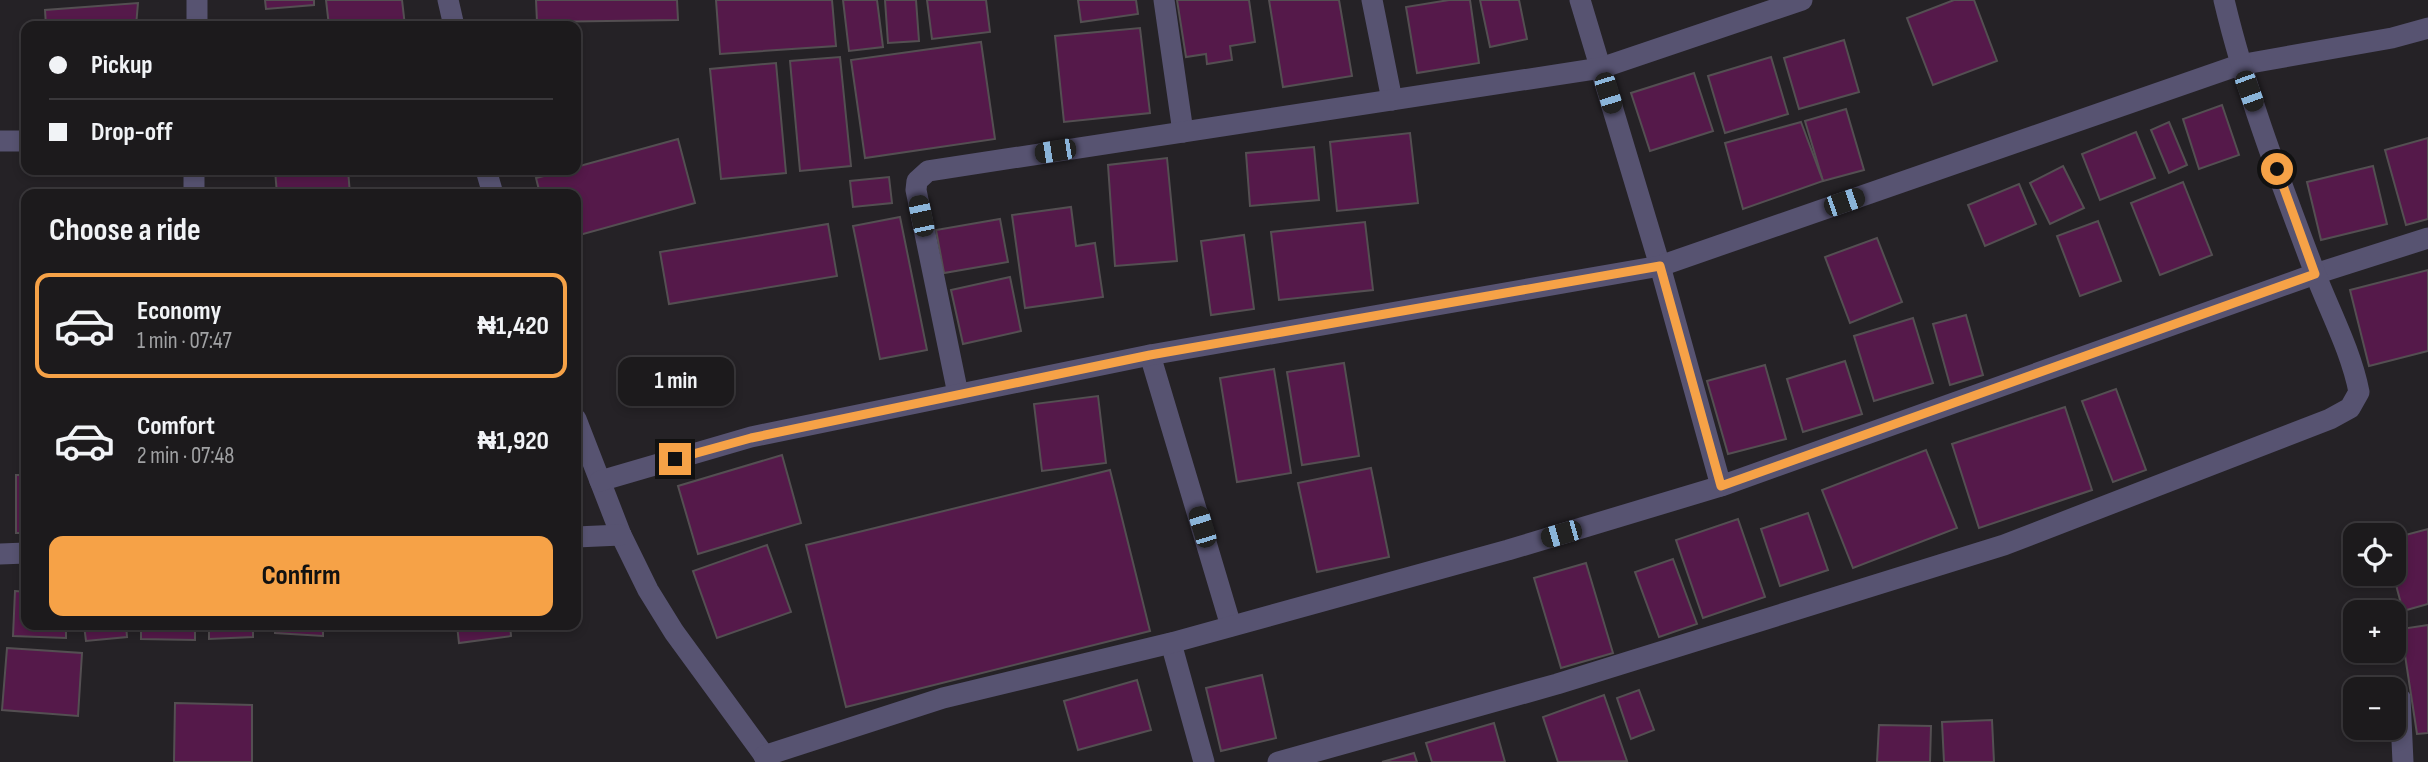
<!DOCTYPE html>
<html lang="en">
<head>
<meta charset="utf-8">
<style>
	:root { --surface:#1c1a1c; --page:#292729; --text:#f1f3f6; --muted:#a0a1a3; --line:#3a383b; --accent:#f6a247 }
	body { margin:0; font-family:"Sofia Sans Condensed",sans-serif; background:var(--page); color:var(--text); height:100vh; display:flex; flex-direction:column; font-size:26px; white-space:nowrap }
	* { box-sizing:border-box; margin:0 }
	p { font-size:23px; color:var(--muted) }
	.icon { flex:none; width:38px; height:38px; fill:none; stroke:currentColor; stroke-width:2; stroke-linecap:round; stroke-linejoin:round }
	.map { position:relative; flex:1; overflow:hidden }
	.panel { position:absolute; left:21px; top:189px; width:560px; height:441px; display:flex; flex-direction:column; background:var(--surface); border-radius:14px; box-shadow:0 4px 10px #0003,0 0 0 2px var(--line) }
	.panel>* { flex:none }
	.hud { position:absolute; left:21px; top:21px; width:560px; height:154px; border-radius:14px; box-shadow:0 4px 10px #0003,0 0 0 2px var(--line); display:grid; align-content:center; height:154px; padding:0 28px; background:var(--surface) }
	.controls { position:absolute; left:2343px; top:523px; display:grid; gap:14px }
	.controls a { display:grid; place-items:center; width:63px; height:63px; border-radius:14px; background:var(--surface); box-shadow:0 4px 10px #0003,0 0 0 2px var(--line); font-size:35px }
	.end { position:absolute; width:32px; height:32px; margin:-16px; border:9px solid #f6a247; background:#111; box-shadow:0 0 0 4px #111 }
	.from { border-radius:50% }
	.bubble { position:absolute; height:49px; border-radius:14px; background:var(--surface); box-shadow:0 4px 10px #0003,0 0 0 2px var(--line); font-size:23px; font-weight:700; line-height:49px; text-align:center }
	.car { position:absolute; width:21px; height:42px; margin:-21px -10px; border-radius:9px; box-shadow:0 0 5px 2px #0007; background:linear-gradient(#222 24%,#8ab4d8 0 40%,#222 0 76%,#8ab4d8 0 86%,#222 0) }
	.hud b { display:flex; align-items:center; gap:24px; height:66px; font-size:26px }
	.hud b+b { border-top:2px solid var(--line) }
	.hud i { width:18px; height:18px; background:var(--text) }
	ul { padding:0; list-style:none }
	li { display:flex; align-items:center; gap:21px; height:105px; margin:0 14px 10px; padding:0 14px; border:4px solid transparent; border-radius:14px }
	li div { flex:1 }
	li b { display:block; font-size:26px }
	li em { font-style:normal; font-weight:700 }
	li.selected { border-color:var(--accent) }
	li>.icon { width:63px; height:63px; stroke-width:1.5 }
	h2 { padding:0 28px; font-size:32px; line-height:84px }
	.primary-button { display:flex; gap:14px; margin-top:auto; padding:14px 28px }
	.primary-button a { flex:1; height:80px; border-radius:14px; background:var(--accent); color:#111; font-size:28px; font-weight:700; line-height:80px; text-align:center }
	.map>svg:first-child { display:block }
</style>
</head>
<body>
<div class="map">
<svg width="2428" height="762" viewBox="0 0 2428 762">
	<rect width="100%" height="100%" fill="#252226"/>
	<g fill="#55194a" stroke="#544f52" stroke-width="2">
		<polygon points="265,0 314,0 314,5 266,9"/>
		<polygon points="326,0 402,0 405,26 329,26"/>
		<polygon points="536,0 677,0 678,20 537,22"/>
		<polygon points="716,0 832,0 836,46 720,54"/>
		<polygon points="843,0 877,0 883,47 849,51"/>
		<polygon points="885,0 916,0 919,41 888,43"/>
		<polygon points="927,0 986,0 990,32 932,39"/>
		<polygon points="1078,0 1136,0 1138,14 1081,22"/>
		<polygon points="1177,0 1249,0 1255,42 1230,46 1232,60 1207,64 1206,54 1186,57"/>
		<polygon points="1269,0 1339,0 1352,76 1283,87"/>
		<polygon points="1449,0 1470,0 1479,63 1417,73 1406,7"/>
		<polygon points="1480,0 1519,0 1527,39 1490,47"/>
		<polygon points="1954,0 1974,0 1997,61 1933,85 1907,18"/>
		<polygon points="138,3 136,26 46,26 45,10"/>
		<polygon points="1140,28 1150,113 1064,122 1055,36"/>
		<polygon points="1844,40 1859,92 1799,109 1784,58"/>
		<polygon points="981,42 995,139 865,158 851,60"/>
		<polygon points="840,57 851,166 800,171 790,61"/>
		<polygon points="1771,57 1788,114 1725,133 1708,76"/>
		<polygon points="776,63 786,173 721,179 710,69"/>
		<polygon points="1694,73 1713,131 1650,151 1631,93"/>
		<polygon points="2222,105 2239,155 2199,169 2183,119"/>
		<polygon points="1846,109 1864,170 1823,181 1805,121"/>
		<polygon points="1801,122 1823,181 1743,209 1725,143"/>
		<polygon points="2169,122 2187,165 2169,173 2151,130"/>
		<polygon points="2136,132 2155,178 2100,200 2082,154"/>
		<polygon points="1410,133 1418,203 1337,211 1330,142"/>
		<polygon points="2428,138 2428,219 2406,225 2385,150"/>
		<polygon points="678,139 695,203 576,236 576,194 540,194 536,178 567,170 576,170 576,167"/>
		<polygon points="1314,147 1319,200 1250,206 1246,153"/>
		<polygon points="1167,158 1177,261 1115,266 1108,165"/>
		<polygon points="2063,166 2084,208 2050,224 2030,183"/>
		<polygon points="2373,166 2387,224 2321,240 2307,182"/>
		<polygon points="275,170 348,170 350,194 277,194"/>
		<polygon points="889,177 892,203 853,207 850,181"/>
		<polygon points="2183,182 2212,255 2160,275 2131,203"/>
		<polygon points="2019,184 2036,224 1985,246 1968,205"/>
		<polygon points="1071,207 1076,246 1095,243 1103,297 1025,308 1012,215"/>
		<polygon points="900,217 927,350 880,359 853,226"/>
		<polygon points="1000,219 1008,262 944,273 936,230"/>
		<polygon points="2098,221 2121,281 2080,296 2057,236"/>
		<polygon points="1365,222 1373,290 1279,300 1271,232"/>
		<polygon points="828,224 837,276 669,304 660,252"/>
		<polygon points="1244,235 1254,309 1211,315 1201,241"/>
		<polygon points="1877,238 1902,302 1850,323 1825,257"/>
		<polygon points="2428,270 2428,351 2369,366 2350,290"/>
		<polygon points="1010,277 1021,331 963,344 951,290"/>
		<polygon points="1966,315 1983,375 1950,385 1933,324"/>
		<polygon points="1913,318 1933,383 1874,401 1854,336"/>
		<polygon points="1845,361 1862,414 1803,432 1787,379"/>
		<polygon points="1344,363 1359,456 1302,465 1287,372"/>
		<polygon points="1765,365 1786,439 1728,454 1707,381"/>
		<polygon points="1274,369 1291,473 1237,482 1220,378"/>
		<polygon points="2116,389 2146,470 2113,482 2082,401"/>
		<polygon points="1098,396 1106,463 1042,471 1034,404"/>
		<polygon points="2065,407 2092,490 1979,528 1952,444"/>
		<polygon points="1926,450 1957,528 1853,568 1822,490"/>
		<polygon points="782,455 801,523 698,554 678,486"/>
		<polygon points="1371,468 1389,557 1317,572 1298,483"/>
		<polygon points="1110,470 1150,631 846,707 806,545"/>
		<rect x="16" y="475" width="10" height="58"/>
		<polygon points="1808,513 1828,570 1780,586 1761,529"/>
		<polygon points="1738,519 1765,597 1703,618 1676,540"/>
		<polygon points="2428,529 2428,604 2403,611 2393,574 2394,538"/>
		<polygon points="767,545 791,612 717,638 693,571"/>
		<polygon points="1673,559 1697,624 1659,637 1635,572"/>
		<polygon points="1586,563 1613,653 1561,668 1534,578"/>
		<polygon points="15,591 26,592 26,625 66,625 66,638 13,636"/>
		<polygon points="84,625 126,625 127,637 86,641"/>
		<polygon points="141,625 195,625 195,640 141,639"/>
		<polygon points="209,625 253,625 253,637 209,639"/>
		<polygon points="275,625 323,625 323,636 275,633"/>
		<polygon points="457,625 510,625 511,636 459,643"/>
		<polygon points="2428,625 2428,733 2417,734 2401,629"/>
		<polygon points="7,648 82,653 78,716 2,710"/>
		<polygon points="1262,675 1276,738 1221,751 1206,688"/>
		<polygon points="1137,680 1151,730 1078,750 1064,701"/>
		<polygon points="1639,690 1654,730 1631,739 1617,698"/>
		<polygon points="1604,695 1627,761 1558,762 1543,717"/>
		<polygon points="175,703 252,705 252,762 174,762"/>
		<polygon points="1992,720 1994,762 1944,762 1942,722"/>
		<polygon points="1494,723 1505,762 1432,762 1426,743"/>
		<polygon points="1879,725 1931,726 1930,762 1877,762"/>
		<polygon points="1414,753 1417,762 1382,762"/>
	</g>
	<g fill="none" stroke-linecap="round" stroke-linejoin="round">
		<g stroke="#575371" stroke-width="21">
			<polyline points="448,0 454,26"/>
			<polyline points="1164,0 1183,132"/>
			<polyline points="1372,0 1392,100"/>
			<polyline points="1580,0 1660,266 1721,486"/>
			<polyline points="197,26 197,0"/>
			<polyline points="0,141 26,141"/>
			<polyline points="486,170 493,194"/>
			<polyline points="194,194 194,170"/>
			<polyline points="1150,355 1231,626"/>
			<polyline points="958,394 916,190 917,181 928,171 1601,68 1802,0"/>
			<polyline points="576,419 621,535 648,590 674,632 769,762"/>
			<polyline points="600,481 751,437 1150,355 1660,266 2239,65 2392,38 2428,28"/>
			<polyline points="576,537 621,535"/>
			<polyline points="0,554 26,553"/>
			<polyline points="1171,643 1204,762"/>
			<polyline points="2400,698 2403,762"/>
			<polyline points="764,756 943,698 1171,643 1508,550 1721,486 2315,274 2428,238"/>
			<path d="M1278,762L1557,684L2004,545L2330,419L2350,408L2359,392C2351,351 2330,312 2315,273C2281,183 2246,93 2224,0"/>
		</g>
	</g>
	<g fill="none" stroke-linecap="round" stroke-linejoin="round">
		<polyline stroke="#f6a247" stroke-width="9" points="675,459 751,438 1150,355 1660,266 1721,486 2315,274 2277,169"/>
	</g>
</svg>
<div class="controls">
<a><svg class="icon" aria-label="locate" viewBox="0 0 24 24"><circle cx="12" cy="12" r="6"/><path d="M12 2v4M12 18v4M2 12h4M18 12h4"/></svg></a>
<a>+</a>
<a>−</a>
</div>
<i class="end from" style="left:2277px;top:169px"></i>
<i class="end" style="left:675px;top:459px"></i>
<div class="bubble" style="left:618px;top:357px;width:116px">1 min</div>
<i class="car" style="left:2249px;top:91px;rotate:160deg"></i>
<i class="car" style="left:1608px;top:93px;rotate:163deg"></i>
<i class="car" style="left:1055px;top:151px;rotate:261deg"></i>
<i class="car" style="left:1844px;top:202px;rotate:71deg"></i>
<i class="car" style="left:921px;top:216px;rotate:348deg"></i>
<i class="car" style="left:1202px;top:527px;rotate:343deg"></i>
<i class="car" style="left:1561px;top:534px;rotate:254deg"></i>
<div class="hud">
<b><i class="from"></i>Pickup</b>
<b><i></i>Drop-off</b>
</div>
<section class="panel">
<h2>Choose a ride</h2>
<ul>
<li class="selected"><svg class="icon" aria-label="car" viewBox="0 0 24 24"><path d="M5 17H2v-5l4-1 3-4h7l3 4 3 1v5h-3M9 17h6M6 11h13"/><circle cx="7" cy="17" r="2"/><circle cx="17" cy="17" r="2"/></svg><div><b>Economy</b><p>1 min · 07:47</p></div><em>₦1,420</em></li>
<li><svg class="icon" aria-label="car" viewBox="0 0 24 24"><path d="M5 17H2v-5l4-1 3-4h7l3 4 3 1v5h-3M9 17h6M6 11h13"/><circle cx="7" cy="17" r="2"/><circle cx="17" cy="17" r="2"/></svg><div><b>Comfort</b><p>2 min · 07:48</p></div><em>₦1,920</em></li>
</ul>
<div class="primary-button"><a>Confirm</a></div>
</section>
</div>
</body>
</html>
